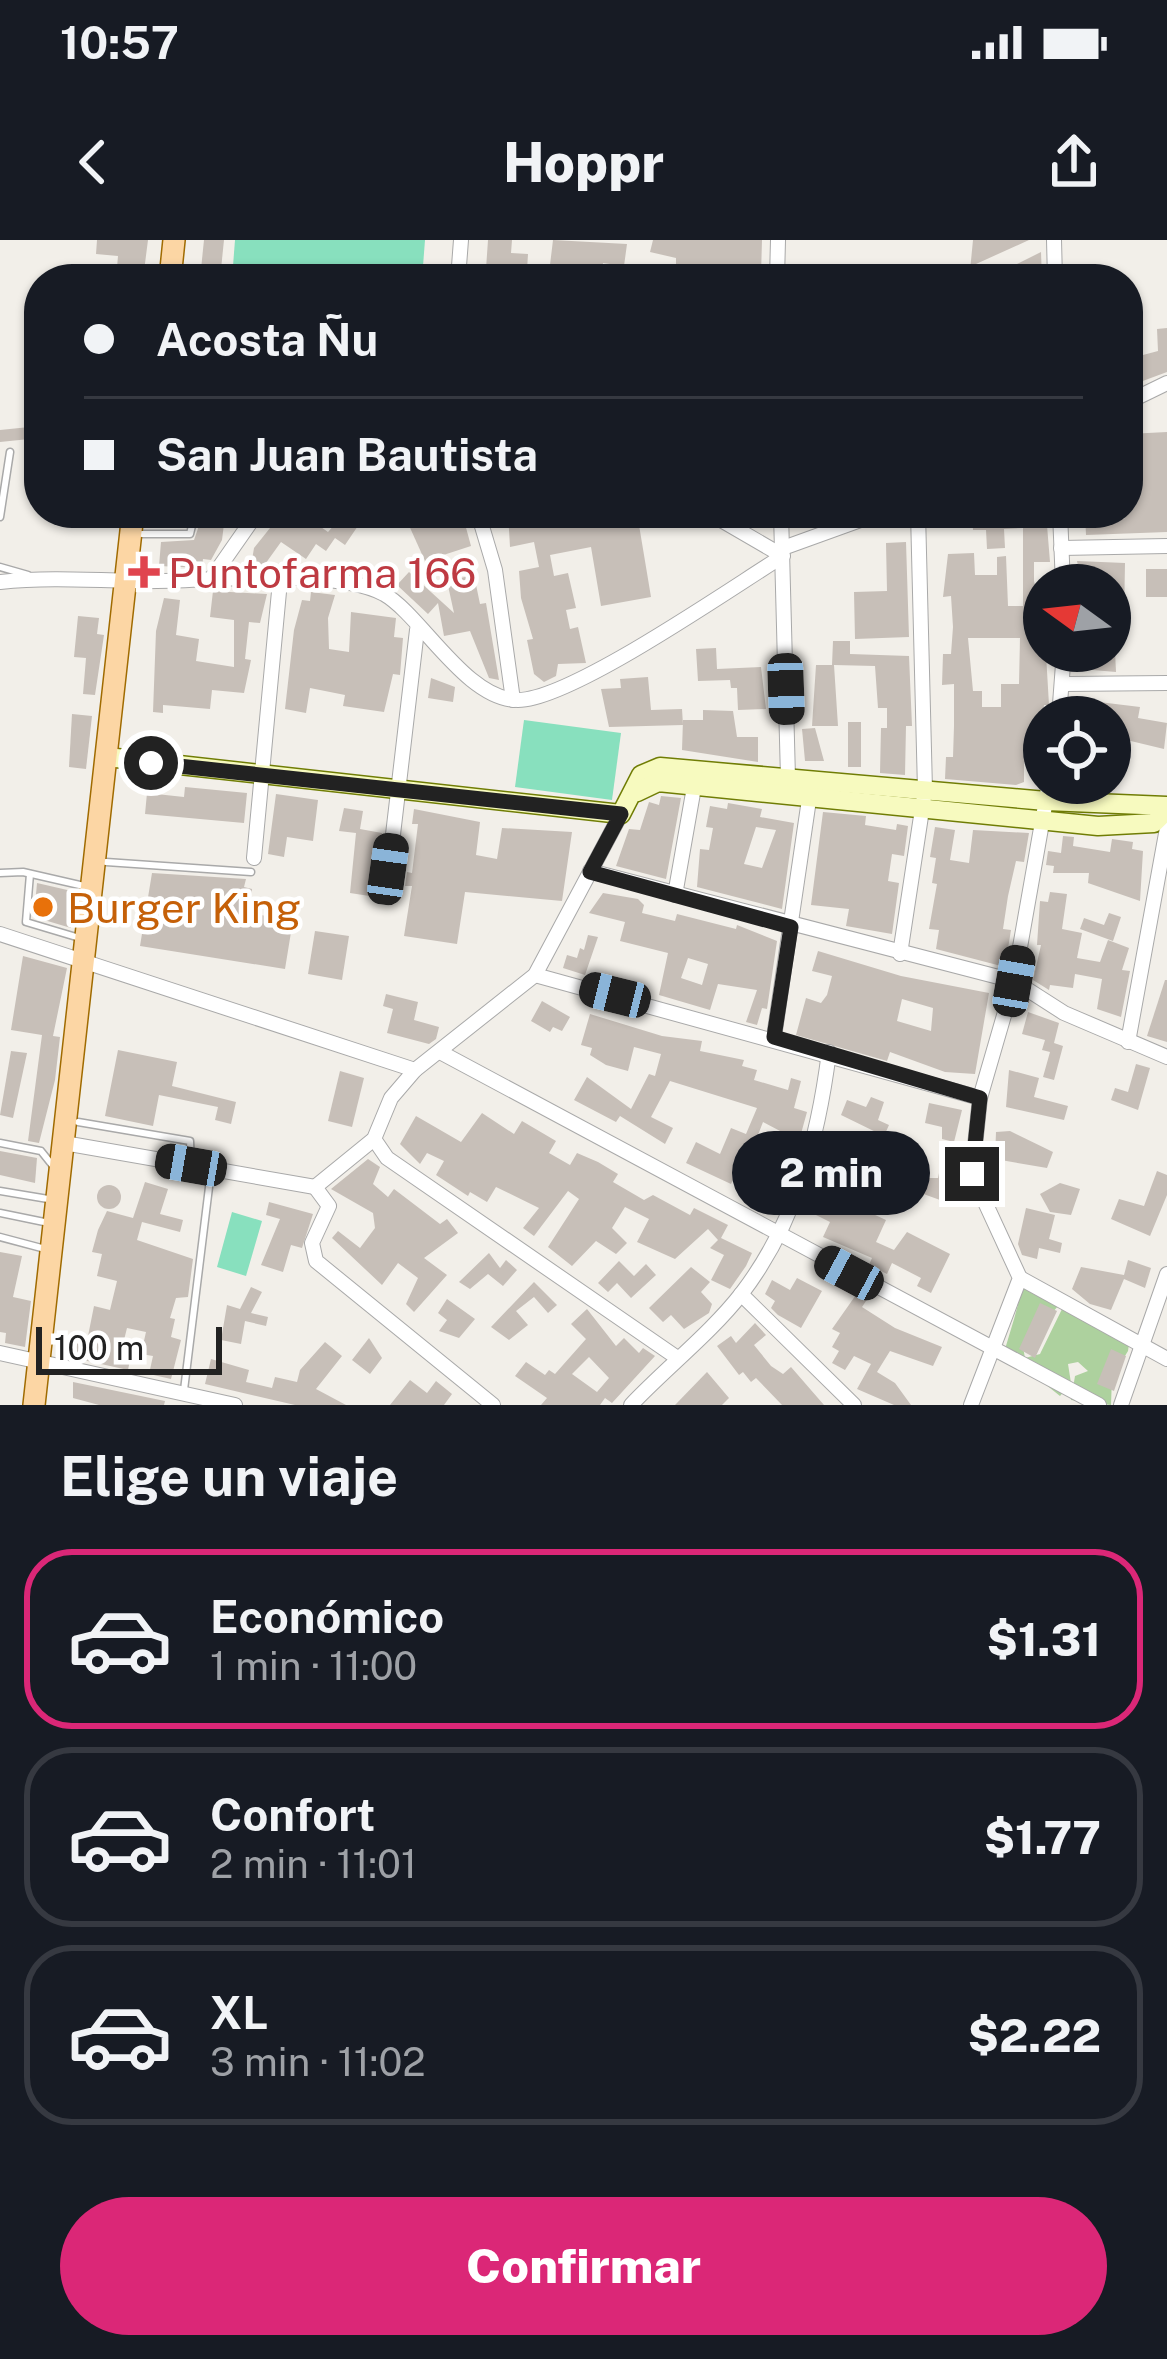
<!DOCTYPE html>
<html lang="es">
<head>
<meta charset="utf-8">
<style>
	:root { --surface:#171b24; --page:#20242c; --text:#f1f3f6; --muted:#9ea1a6; --line:#363941; --accent:#db2777 }
	body { margin:0; font-family:"Public Sans",sans-serif; background:var(--page); color:var(--text); height:100vh; display:flex; flex-direction:column; font-size:45px; white-space:nowrap }
	* { box-sizing:border-box; margin:0 }
	p { font-size:39px; color:var(--muted) }
	.icon { flex:none; width:66px; height:66px; fill:none; stroke:currentColor; stroke-width:2; stroke-linecap:round; stroke-linejoin:round }
	.map { position:relative; height:1165px; overflow:hidden }
	.sheet { display:flex; flex-direction:column; background:var(--surface); flex:1 }
	.sheet>* { flex:none }
	.guide { position:absolute; left:24px; top:24px; width:1119px; height:264px; border-radius:48px; box-shadow:0 3px 9px #0004; display:grid; align-content:center; height:264px; padding:0 60px; background:var(--surface) }
	.needle { width:78px; rotate:285deg }
	.controls { position:absolute; left:1023px; top:324px; display:grid; gap:24px }
	.controls a { display:grid; place-items:center; width:108px; height:108px; border-radius:50%; background:var(--surface); box-shadow:0 3px 9px #0004; font-size:60px }
	.scale { position:absolute; left:36px; bottom:30px; width:186px; box-sizing:border-box; padding-left:12px; border:6px solid #222; border-top:0; font-size:33px; line-height:42px; white-space:nowrap; color:#222; -webkit-text-stroke:9px #fff; paint-order:stroke }
	.end { position:absolute; width:54px; height:54px; margin:-27px; border:15px solid #222; background:#fff; box-shadow:0 0 0 6px #fff }
	.from { border-radius:50% }
	.bubble { position:absolute; height:84px; border-radius:42px; background:var(--surface); box-shadow:0 3px 9px #0004; font-size:39px; font-weight:800; line-height:84px; text-align:center }
	.car { position:absolute; width:36px; height:72px; margin:-36px -18px; border-radius:15px; box-shadow:0 0 9px 3px #0007; background:linear-gradient(#222 24%,#8ab4d8 0 40%,#222 0 76%,#8ab4d8 0 86%,#222 0) }
	.guide b { display:flex; align-items:center; gap:42px; height:114px; font-size:45px }
	.guide b+b { border-top:3px solid var(--line) }
	.guide i { width:30px; height:30px; background:var(--text) }
	ul { padding:0; list-style:none }
	li { display:flex; align-items:center; gap:36px; height:180px; margin:0 24px 18px; padding:0 36px; border:6px solid var(--line); border-radius:48px }
	li div { flex:1 }
	li b { display:block; font-size:45px }
	li em { font-style:normal; font-weight:800 }
	li.active { border-color:var(--accent) }
	li>.icon { width:108px; height:108px; stroke-width:1.5 }
	h2 { padding:0 60px; font-size:54px; line-height:144px }
	.action { display:flex; gap:24px; margin-top:auto; padding:24px 60px }
	.action a { flex:1; height:138px; border-radius:72px; background:var(--accent); color:#fff; font-size:48px; font-weight:800; line-height:138px; text-align:center }
	.status { display:flex; justify-content:space-between; align-items:center; height:84px; padding:0 60px; background:var(--surface); direction:ltr }
	.status svg { height:33px; fill:currentColor }
	header { display:flex; justify-content:space-between; align-items:center; height:156px; padding:0 60px; background:var(--surface); font-size:54px; font-weight:800 }
	.map>svg:first-child { display:block }
</style>
</head>
<body>
<div class="status"><b>10:57</b><svg viewBox="0 0 49 12"><path d="M0 12V9h3v3zM5 12V6h3v6zM10 12V3h3v9zM15 12V0h3v12zM26 1h20v11H26zM47 4h2v5h-2z"/></svg></div>
<header><svg class="icon" aria-label="back" viewBox="0 0 24 24"><path d="M15 5l-7 7 7 7"/></svg>Hoppr<svg class="icon" aria-label="share" viewBox="0 0 24 24"><path d="M12 15V3M7 8l5-5 5 5M5 13v7h14v-7"/></svg></header>
<div class="map">
<svg width="1167" height="1165" viewBox="0 0 1167 1165">
	<rect width="100%" height="100%" fill="#f2efe9"/>
	<path fill="#add19e" d="M1022,1046L1058,1066L1023,1107L1025,1118L1040,1114L1063,1067L1130,1097L1128,1111L1112,1137L1111,1165L1071,1160L1075,1136L1088,1131L1078,1122L1068,1124L1071,1143L1060,1156L1030,1132L1002,1121C1008,1096 1017,1074 1022,1046Z"/>
	<g fill="#88e0be">
		<polygon points="235,0 425,0 422,39 232,39"/>
		<polygon points="524,480 621,493 612,560 515,547"/>
		<polygon points="232,972 262,981 246,1036 217,1027"/>
	</g>
	<g fill="#c7bfb8" fill-rule="evenodd">
		<polygon points="97,0 148,0 143,39 116,39 118,16 96,14"/>
		<polygon points="204,0 224,0 220,39 200,39"/>
		<polygon points="488,0 512,0 511,13 528,14 527,30 486,29"/>
		<polygon points="553,0 627,4 624,26 603,23 602,30 550,25"/>
		<polygon points="653,0 762,0 761,35 736,34 736,25 676,28 676,18 650,12"/>
		<polygon points="973,0 1029,0 976,24 983,39 955,39 970,31"/>
		<polygon points="1041,12 1042,39 989,39 1013,26"/>
		<polygon points="1167,88 1167,132 1140,142 1128,140 1128,119 1158,111 1157,89"/>
		<polygon points="39,186 39,198 0,202 0,190"/>
		<polygon points="1167,192 1167,292 1086,295 1085,273 1094,273 1095,279 1124,279 1128,273 1128,194"/>
		<polygon points="282,273 316,273 311,280 328,292 345,273 364,277 345,305 335,298 326,311 316,304 306,319 281,302 263,327 252,320 254,308"/>
		<polygon points="423,273 462,273 471,306 425,321 407,281"/>
		<polygon points="508,273 637,273 651,357 601,366 591,307 550,315 554,336 568,333 576,368 566,370 570,389 578,387 586,423 558,424 556,436 544,442 534,434 527,400 533,399 521,358 519,331 539,327 534,302 510,307"/>
		<path d="M972,273H1046L1050,322H1034V341L1044,380L1049,465H1044L1036,524L1024,522V542L1016,545L945,539L946,517H953L954,486V444L942,445L943,414H951L953,387L951,356L943,357L948,314L974,313L975,335H997V317L1006,316L1008,366H1023V288L1004,289L1005,308L987,309L986,290H973ZM968,398H1020L1019,444H1001V467H982V451H973Z"/>
		<polygon points="212,274 225,276 222,300 211,320 203,319 202,328 159,326 161,302 194,300 202,277 211,283"/>
		<polygon points="906,302 909,397 855,399 854,352 887,351 886,303"/>
		<polygon points="1077,321 1125,323 1124,379 1111,379 1110,345 1082,345"/>
		<rect x="1146" y="329" width="21" height="28"/>
		<polygon points="409,332 454,373 447,341 474,335 480,364 486,363 499,440 489,438 470,391 444,396 438,363 428,374 397,345"/>
		<polygon points="213,351 267,354 260,383 249,382 245,419 251,420 244,453 212,450 210,469 163,465 163,473 153,472 156,391 164,358 180,360 176,395 199,399 196,421 234,427 234,380 210,377"/>
		<polygon points="311,352 335,355 328,378 329,409 349,412 351,372 396,378 394,397 403,398 400,435 393,434 384,472 343,466 345,455 310,448 306,473 285,469 294,390 302,360 310,361"/>
		<polygon points="78,376 99,378 97,394 104,395 95,455 83,454 86,418 74,417"/>
		<polygon points="833,401 850,401 850,414 909,416 912,486 906,486 905,535 880,533 881,488 887,488 887,468 878,468 875,426 834,425 838,486 812,486 816,425 832,425"/>
		<polygon points="716,408 717,429 761,427 766,469 738,470 737,448 731,448 730,440 698,441 696,409"/>
		<polygon points="1092,411 1115,411 1116,432 1081,429 1081,415"/>
		<polygon points="648,437 651,470 682,469 683,485 609,487 601,449 621,448 620,439"/>
		<polygon points="431,438 455,447 453,462 428,458"/>
		<polygon points="1099,462 1140,467 1138,478 1167,483 1164,509 1110,496 1110,477 1096,477"/>
		<polygon points="703,470 733,471 737,497 758,497 758,522 682,510 683,480 703,480"/>
		<polygon points="72,474 92,476 86,529 69,527"/>
		<rect x="848" y="482" width="13" height="45"/>
		<polygon points="815,488 824,521 805,521 802,489"/>
		<polygon points="185,547 247,553 244,583 145,574 147,553 184,557"/>
		<polygon points="276,554 318,560 313,601 287,597 284,617 268,614"/>
		<polygon points="661,556 681,558 666,639 616,626 629,589 640,590 649,562 659,565"/>
		<path d="M728,563L762,569L760,577L794,583L782,669L697,647L700,609L709,610L713,588L706,587L710,566L727,569ZM756,587L776,590L762,628L744,624Z"/>
		<polygon points="344,568 363,571 360,589 382,593 376,657 350,653 356,593 339,591"/>
		<polygon points="414,569 480,582 476,615 497,619 502,588 572,592 562,661 465,652 457,704 404,696 412,646 405,646 407,632 412,633 418,584 412,584"/>
		<polygon points="823,572 866,576 865,585 896,590 897,584 908,586 904,616 892,614 888,641 899,643 892,694 846,686 849,669 811,665"/>
		<polygon points="935,587 955,590 950,620 969,623 973,590 1029,593 1024,622 1016,621 1008,656 1003,689 1011,690 1005,727 936,709 939,690 929,689 937,644 932,643 936,618 930,617"/>
		<polygon points="1063,596 1074,597 1073,606 1110,612 1112,599 1133,602 1132,609 1143,611 1140,661 1088,643 1089,633 1053,633 1054,626 1046,625 1048,611 1061,613"/>
		<polygon points="152,633 246,639 244,647 252,649 248,673 293,680 285,729 140,706"/>
		<polygon points="37,643 76,652 71,688 34,677"/>
		<polygon points="1050,652 1067,654 1062,689 1082,693 1077,718 1100,722 1108,700 1129,708 1122,730 1130,731 1121,777 1097,769 1102,739 1075,734 1073,748 1050,745 1049,750 1033,740 1041,705 1037,705 1040,661 1048,662"/>
		<path d="M603,653L638,659L644,665L642,673L675,681L677,674L736,689L737,685L777,701L767,769L762,768L757,785L746,782L757,750L718,744L710,770L659,755L668,713L620,701L625,682L589,673ZM688,718L708,724L702,745L681,738Z"/>
		<polygon points="1109,673 1121,677 1113,701 1080,689 1084,678 1104,685"/>
		<polygon points="315,691 349,696 342,740 308,734"/>
		<polygon points="588,695 598,697 585,735 563,728 567,715 577,718 580,708 584,710"/>
		<path d="M818,711L901,736L989,753L975,834L945,832L890,812L887,821L796,795L806,758L821,763L827,755L832,736L812,731ZM902,759L933,768L931,791L897,781Z"/>
		<polygon points="23,716 67,728 53,796 60,797 55,840 39,903 28,901 42,795 11,790"/>
		<polygon points="1165,740 1167,740 1167,802 1147,796"/>
		<polygon points="386,754 418,762 414,780 439,787 436,799 429,804 387,793 393,769 383,766"/>
		<polygon points="542,761 570,777 562,791 553,787 550,792 531,781"/>
		<polygon points="1028,772 1059,783 1054,803 1063,806 1054,840 1043,837 1050,812 1042,810 1045,800 1022,794"/>
		<polygon points="590,774 662,796 702,801 700,811 744,820 742,826 757,830 754,840 788,850 791,838 801,841 794,868 807,872 799,901 763,882 753,908 764,912 760,922 744,916 731,944 686,923 696,902 720,914 731,888 746,894 757,868 670,841 651,877 673,888 665,904 620,876 616,882 574,860 587,837 631,869 649,834 655,836 661,814 634,807 628,831 606,825 590,815 592,808 581,805"/>
		<polygon points="118,810 177,822 172,846 236,862 231,884 215,880 218,867 159,855 153,886 105,876"/>
		<polygon points="11,811 27,813 13,878 0,875"/>
		<polygon points="1136,824 1150,828 1138,870 1111,860 1115,848 1128,852"/>
		<polygon points="1009,830 1039,838 1034,857 1068,866 1064,880 1006,867"/>
		<polygon points="340,831 364,838 352,887 328,881"/>
		<polygon points="871,857 884,862 878,880 889,885 884,896 841,875 847,860 866,867"/>
		<polygon points="929,863 962,870 954,902 942,899 942,887 925,883"/>
		<polygon points="482,873 514,894 522,881 556,901 549,913 570,925 577,913 598,922 618,934 613,942 644,960 653,955 690,975 694,968 728,985 721,998 752,1013 746,1026 730,1049 711,1040 724,1015 710,1008 718,1000 708,989 675,1019 637,1002 649,979 625,967 612,988 627,1003 616,1014 596,1001 572,1026 548,1007 579,959 568,951 534,996 523,988 539,968 496,947 487,962 470,952 468,956 436,935 444,921 427,913 420,924 400,904 416,876 461,902"/>
		<polygon points="1010,891 1053,912 1047,928 995,919 996,892"/>
		<polygon points="0,911 37,918 35,943 0,935"/>
		<polygon points="848,917 870,928 860,968 886,980 876,1002 894,1010 907,992 950,1014 931,1053 917,1046 921,1038 892,1023 887,1034 869,1025 872,1018 823,997 830,982 812,973 825,948 835,953"/>
		<polygon points="368,919 380,927 373,944 388,957 394,949 440,984 447,979 458,993 424,1018 447,1035 414,1072 406,1064 418,1038 398,1023 382,1045 332,998 338,991 360,1008 375,988 373,973 331,949"/>
		<polygon points="940,928 950,930 947,940 957,943 951,964 896,944 900,930 929,938 938,938"/>
		<polygon points="1157,931 1167,935 1167,955 1150,996 1111,979 1119,959 1144,966"/>
		<polygon points="757,937 783,948 768,970 747,956"/>
		<polygon points="145,942 168,949 160,974 183,980 180,992 142,982 137,1000 193,1019 188,1057 176,1058 170,1078 175,1079 171,1097 181,1100 171,1139 149,1134 153,1116 141,1114 146,1092 127,1088 121,1112 131,1115 128,1130 74,1118 76,1103 86,1106 94,1066 110,1070 117,1041 97,1036 102,1014 92,1012 98,990 107,971 133,978"/>
		<polygon points="1060,943 1080,949 1071,975 1050,972 1040,954"/>
		<circle cx="109" cy="957" r="12"/>
		<polygon points="269,962 313,974 302,1008 291,1005 283,1032 261,1025 280,979 266,975"/>
		<polygon points="1026,968 1055,975 1049,999 1062,1003 1060,1013 1039,1008 1037,1019 1022,1015 1018,1004"/>
		<polygon points="0,1012 22,1016 13,1057 31,1061 25,1107 5,1103 6,1093 0,1092"/>
		<polygon points="489,1013 500,1028 506,1020 517,1030 503,1046 488,1034 470,1049 459,1042"/>
		<polygon points="1128,1020 1151,1028 1145,1048 1124,1039 1111,1070 1090,1064 1072,1049 1081,1027 1124,1035"/>
		<polygon points="619,1021 634,1036 646,1024 656,1035 631,1058 617,1043 608,1052 598,1043"/>
		<polygon points="691,1027 710,1042 701,1052 712,1064 709,1073 684,1089 671,1075 663,1082 649,1068"/>
		<polygon points="797,1038 822,1051 801,1088 778,1075 771,1068 775,1061 765,1054 772,1040 790,1050"/>
		<polygon points="534,1042 557,1065 548,1073 534,1057 516,1071 528,1085 509,1100 491,1087"/>
		<polygon points="251,1047 262,1052 251,1073 268,1077 266,1086 245,1081 241,1104 221,1100 227,1065 240,1069"/>
		<polygon points="858,1052 868,1058 862,1067 895,1088 942,1107 933,1126 890,1111 877,1132 895,1143 911,1165 894,1165 857,1149 871,1124 854,1116 845,1130 832,1123 839,1111 832,1107 840,1093 832,1089"/>
		<polygon points="447,1059 475,1079 459,1098 439,1091 447,1080 438,1073"/>
		<polygon points="1040,1063 1057,1071 1035,1118 1019,1109"/>
		<path d="M587,1069L616,1106L624,1098L639,1113L643,1108L655,1116L612,1163L605,1158L600,1165H541L547,1158L515,1136L526,1122L545,1135L549,1130L555,1134L586,1099L571,1084ZM589,1117L609,1138L597,1152L572,1134Z"/>
		<polygon points="755,1083 766,1095 754,1105 771,1126 783,1134 791,1127 824,1165 782,1165 756,1138 751,1142 743,1132 739,1135 717,1106 731,1096 736,1103"/>
		<polygon points="369,1098 382,1118 370,1134 352,1120"/>
		<polygon points="325,1102 342,1116 316,1149 346,1165 295,1165 205,1144 211,1119 249,1130 246,1142 272,1148 275,1137 297,1142 300,1130"/>
		<polygon points="1111,1109 1126,1116 1114,1151 1097,1144"/>
		<polygon points="707,1132 729,1158 722,1165 675,1165"/>
		<polygon points="410,1140 427,1153 436,1141 452,1154 444,1165 390,1165"/>
		<polygon points="73,1142 165,1161 164,1165 99,1165 73,1158"/>
	</g>
	<g fill="none" stroke-linecap="round" stroke-linejoin="round">
		<defs>
			<g id="lane">
				<polyline points="0,277 10,212"/>
				<polyline points="142,294 190,294 195,273"/>
				<polyline points="0,327 28,335"/>
				<polyline points="106,622 251,632"/>
				<polyline points="0,633 23,632 84,646"/>
				<polyline points="30,634 26,682 83,699"/>
				<polyline points="78,882 190,901 191,925"/>
				<polyline points="0,903 41,911 57,931"/>
				<polyline points="0,951 54,960"/>
				<polyline points="0,973 49,983"/>
				<polyline points="0,997 49,1010"/>
				<polyline points="184,1150 211,931"/>
			</g>
			<g id="street">
				<polyline points="1054,0 1055,39"/>
				<polyline points="458,39 461,0"/>
				<polyline points="777,39 778,0"/>
				<polyline points="1128,162 1167,143"/>
				<polyline points="478,273 495,330 513,460"/>
				<polyline points="781,273 788,538"/>
				<polyline points="1060,273 1063,345"/>
				<polyline points="783,308 880,273"/>
				<polyline points="1061,308 1167,306"/>
				<polyline points="211,339 257,273"/>
				<path d="M0,342C46,337 91,340 137,341C199,343 332,326 384,354C421,375 466,460 518,460C571,460 731,348 783,316L709,273"/>
				<polyline points="1065,444 1167,443"/>
				<polyline points="1059,477 1064,411"/>
				<polyline points="254,618 280,341"/>
				<polyline points="590,631 1014,741 1064,773 1167,817"/>
				<polyline points="388,637 417,390"/>
				<polyline points="675,655 696,536"/>
				<polyline points="0,694 415,830"/>
				<polyline points="900,714 925,550 918,273"/>
				<polyline points="535,735 980,858"/>
				<polyline points="774,797 810,553"/>
				<polyline points="1128,802 1167,588"/>
				<polyline points="440,812 1099,1165"/>
				<polyline points="374,899 387,918 676,1117"/>
				<polyline points="64,903 315,947"/>
				<polyline points="315,947 374,899 391,858 415,830 535,735 621,574"/>
				<polyline points="315,947 329,966 312,1003 316,1021 493,1165"/>
				<polyline points="1020,1038 1167,1119"/>
				<polyline points="741,1054 854,1165"/>
				<polyline points="0,1113 235,1165"/>
				<path d="M631,1165C666,1128 711,1093 742,1053C796,982 818,899 829,812"/>
				<polyline points="971,1165 1020,1038 972,934 980,858 1014,741 1049,543"/>
				<polyline points="1121,1165 1167,1034"/>
			</g>
			<g id="secondary">
				<polyline points="107,517 621,574 641,535 660,527 1046,561 1167,566"/>
				<polyline points="637,552 658,542 1098,586 1154,583 1167,570"/>
			</g>
			<g id="primary">
				<polyline points="170,39 174,0"/>
				<polyline points="34,1165 133,273"/>
			</g>
		</defs>
		<use href="#lane" stroke="#a9a9a9" stroke-width="9"/>
		<use href="#street" stroke="#a9a9a9" stroke-width="16"/>
		<use href="#secondary" stroke="#707d05" stroke-width="21"/>
		<use href="#primary" stroke="#a06b00" stroke-width="24"/>
		<use href="#lane" stroke="#fff" stroke-width="6"/>
		<use href="#street" stroke="#fff" stroke-width="14"/>
		<use href="#secondary" stroke="#f7fabf" stroke-width="18"/>
		<use href="#primary" stroke="#fcd6a4" stroke-width="21"/>
	</g>
	<g fill="none" stroke-linecap="round" stroke-linejoin="round">
		<polyline stroke="#222" stroke-width="15" points="151,523 621,574 590,632 791,687 774,797 980,858 972,934"/>
	</g>
	<path fill="#e0444e" stroke="#fff" stroke-width="4.5" d="M138 314h12v12h12v12h-12v12h-12v-12h-12v-12h12z"/>
	<circle fill="#e8710a" stroke="#fff" stroke-width="4.5" cx="43" cy="667" r="12"/>
	<g text-anchor="middle" dominant-baseline="central" stroke-width="9" stroke-linejoin="round" paint-order="stroke">
		<g font-size="42" fill="#be3a42" stroke="#fff" text-anchor="start">
			<text x="168" y="332">Puntofarma 166</text>
		</g>
		<g font-size="42" fill="#c56008" stroke="#fff" text-anchor="start">
			<text x="67" y="667">Burger King</text>
		</g>
	</g>
</svg>
<div class="controls">
<a><svg class="needle" viewBox="-14 -14 28 28"><path d="M0-13l5 13h-10z" fill="#e53935"/><path d="M0 13l5-13h-10z" fill="#9ea1a6"/></svg></a>
<a><svg class="icon" aria-label="locate" viewBox="0 0 24 24"><circle cx="12" cy="12" r="6"/><path d="M12 2v4M12 18v4M2 12h4M18 12h4"/></svg></a>
</div>
<div class="scale">100 m</div>
<i class="end from" style="left:151px;top:523px"></i>
<i class="end" style="left:972px;top:934px"></i>
<div class="bubble" style="left:732px;top:891px;width:198px">2 min</div>
<i class="car" style="left:786px;top:449px;rotate:178deg"></i>
<i class="car" style="left:388px;top:629px;rotate:8deg"></i>
<i class="car" style="left:1014px;top:741px;rotate:10deg"></i>
<i class="car" style="left:615px;top:755px;rotate:284deg"></i>
<i class="car" style="left:191px;top:925px;rotate:280deg"></i>
<i class="car" style="left:849px;top:1033px;rotate:298deg"></i>
<div class="guide">
<b><i class="from"></i>Acosta Ñu</b>
<b><i></i>San Juan Bautista</b>
</div>
</div>
<section class="sheet">
<h2>Elige un viaje</h2>
<ul>
<li class="active"><svg class="icon" aria-label="car" viewBox="0 0 24 24"><path d="M5 17H2v-5l4-1 3-4h7l3 4 3 1v5h-3M9 17h6M6 11h13"/><circle cx="7" cy="17" r="2"/><circle cx="17" cy="17" r="2"/></svg><div><b>Económico</b><p>1 min · 11:00</p></div><em>$1.31</em></li>
<li><svg class="icon" aria-label="car" viewBox="0 0 24 24"><path d="M5 17H2v-5l4-1 3-4h7l3 4 3 1v5h-3M9 17h6M6 11h13"/><circle cx="7" cy="17" r="2"/><circle cx="17" cy="17" r="2"/></svg><div><b>Confort</b><p>2 min · 11:01</p></div><em>$1.77</em></li>
<li><svg class="icon" aria-label="car" viewBox="0 0 24 24"><path d="M5 17H2v-5l4-1 3-4h7l3 4 3 1v5h-3M9 17h6M6 11h13"/><circle cx="7" cy="17" r="2"/><circle cx="17" cy="17" r="2"/></svg><div><b>XL</b><p>3 min · 11:02</p></div><em>$2.22</em></li>
</ul>
<div class="action"><a>Confirmar</a></div>
</section>
</body>
</html>
